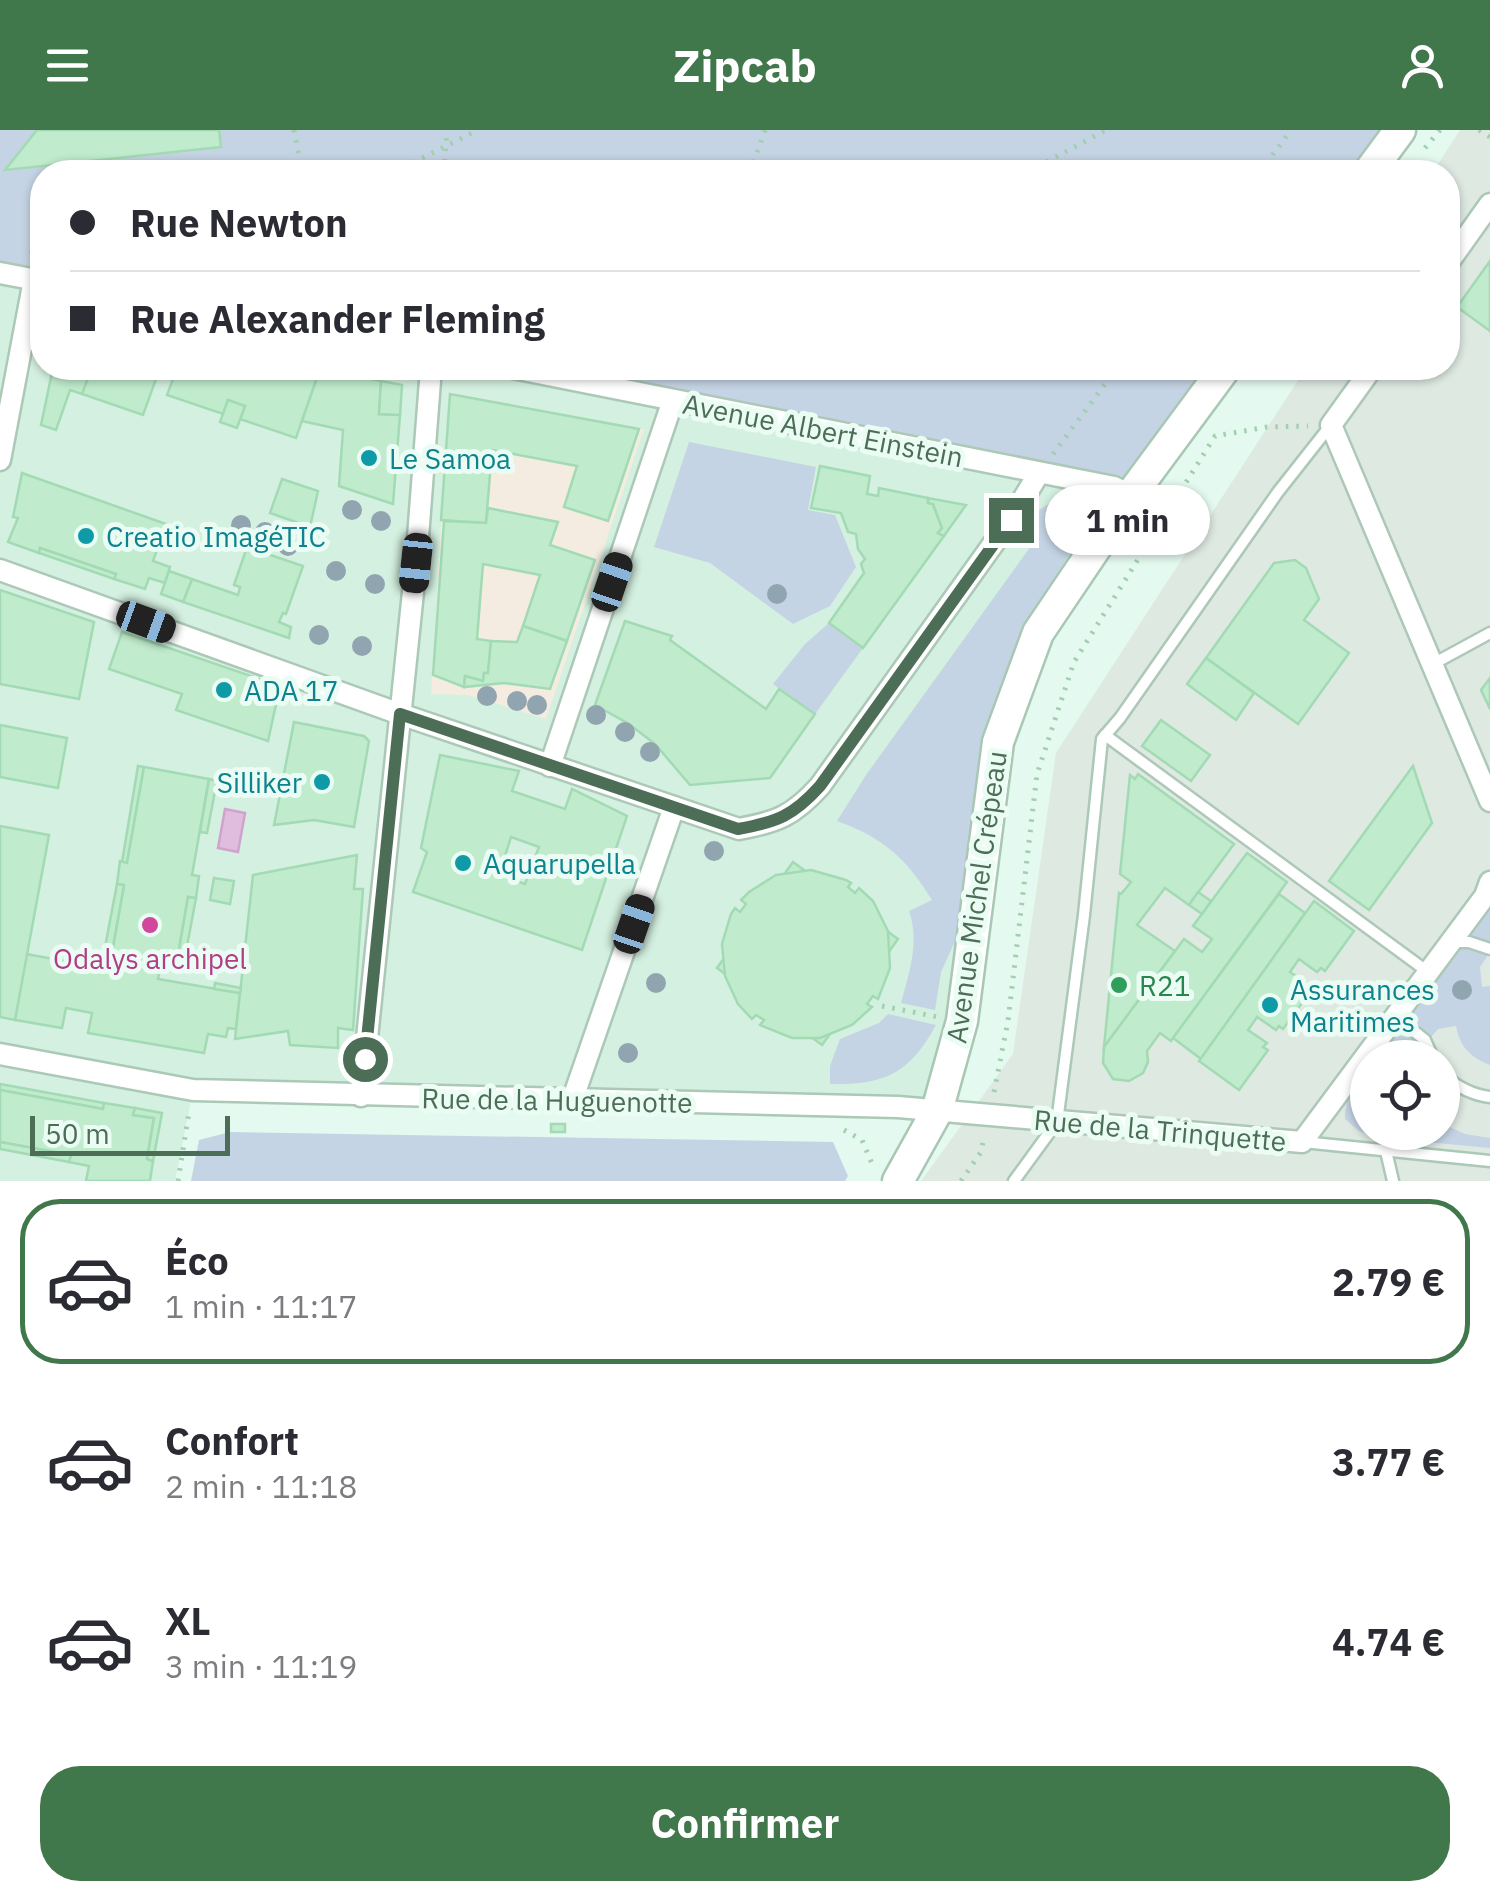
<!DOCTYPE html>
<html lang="fr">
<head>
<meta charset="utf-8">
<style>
	:root { --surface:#fff; --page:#f7f7f7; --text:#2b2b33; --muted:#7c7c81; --line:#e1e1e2; --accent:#40774b }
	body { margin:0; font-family:"IBM Plex Sans",sans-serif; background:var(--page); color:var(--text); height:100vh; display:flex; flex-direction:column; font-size:38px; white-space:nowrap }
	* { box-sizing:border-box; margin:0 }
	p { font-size:32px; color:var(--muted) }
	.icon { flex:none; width:55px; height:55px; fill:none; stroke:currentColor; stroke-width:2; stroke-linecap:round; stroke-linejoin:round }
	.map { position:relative; height:1051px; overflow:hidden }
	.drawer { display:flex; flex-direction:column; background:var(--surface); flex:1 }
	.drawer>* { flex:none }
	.top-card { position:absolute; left:30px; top:30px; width:1430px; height:220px; border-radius:40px; box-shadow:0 2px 8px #0004; display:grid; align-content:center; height:220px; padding:0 40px; background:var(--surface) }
	.controls { position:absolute; left:1350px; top:910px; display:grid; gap:20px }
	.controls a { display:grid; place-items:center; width:110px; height:110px; border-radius:50%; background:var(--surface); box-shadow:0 2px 8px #0004; font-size:50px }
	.scale { position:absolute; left:30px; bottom:25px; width:200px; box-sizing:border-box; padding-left:10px; border:5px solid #4d6e56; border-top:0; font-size:28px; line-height:35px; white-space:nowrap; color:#4d6e56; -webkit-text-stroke:8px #eafcf3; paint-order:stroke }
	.end { position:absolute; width:45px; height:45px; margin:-22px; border:12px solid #4d6e56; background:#fff; box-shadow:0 0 0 5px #fff }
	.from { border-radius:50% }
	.bubble { position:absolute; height:70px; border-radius:35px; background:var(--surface); box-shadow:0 2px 8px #0004; font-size:32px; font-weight:700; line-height:70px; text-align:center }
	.car { position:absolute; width:30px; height:60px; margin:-30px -15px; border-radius:12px; box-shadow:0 0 8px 2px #0007; background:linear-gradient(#222 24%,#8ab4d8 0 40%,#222 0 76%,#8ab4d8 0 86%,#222 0) }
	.top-card b { display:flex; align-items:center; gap:35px; height:95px; font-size:38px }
	.top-card b+b { border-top:2px solid var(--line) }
	.top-card i { width:25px; height:25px; background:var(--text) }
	ul { padding:18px 0 0; list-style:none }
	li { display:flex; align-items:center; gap:30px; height:165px; margin:0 20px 15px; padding:0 20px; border:5px solid transparent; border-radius:40px }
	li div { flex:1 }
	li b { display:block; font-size:38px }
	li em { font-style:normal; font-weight:700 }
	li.active { border-color:var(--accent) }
	li>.icon { width:90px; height:90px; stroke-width:1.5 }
	.action { display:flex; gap:20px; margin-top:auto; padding:20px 40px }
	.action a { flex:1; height:115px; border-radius:40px; background:var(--accent); color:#fff; font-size:40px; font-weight:700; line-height:115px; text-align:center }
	header { display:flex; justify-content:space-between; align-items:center; height:130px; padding:0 40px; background:var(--accent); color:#fff; font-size:45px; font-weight:700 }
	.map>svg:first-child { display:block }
</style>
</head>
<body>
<header><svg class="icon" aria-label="menu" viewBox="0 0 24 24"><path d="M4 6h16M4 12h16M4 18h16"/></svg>Zipcab<svg class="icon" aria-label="person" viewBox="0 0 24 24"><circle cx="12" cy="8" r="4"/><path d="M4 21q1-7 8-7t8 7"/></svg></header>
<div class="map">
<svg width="1490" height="1051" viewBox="0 0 1490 1051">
	<rect width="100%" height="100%" fill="#e4f9ef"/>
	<polygon fill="#d4f0e0" points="0,143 42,151 42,238 480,238 1108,362 1041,506 1000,613 937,982 193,960 175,1051 0,1051"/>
	<path fill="#dee9e2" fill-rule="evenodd" d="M1460,0H1490V1051H921L1013,924L1056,623L1306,238H1448V42H1433ZM1368,928H1442V1002H1368Z"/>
	<polygon fill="#f5ece1" points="449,262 644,299 546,589 469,565 431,564"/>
	<g fill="#c5d4e4">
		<polygon points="0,0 1400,0 1369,42 42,42 42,152 0,144"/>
		<polygon points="513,238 1225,238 1131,365"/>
		<polygon points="689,312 816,337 808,380 835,385 856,437 830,476 793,494 710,433 654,417"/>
		<path d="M1072,368L1089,376L1090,388L1040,474L1015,523L993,581L981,630L957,807L941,842L935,880L901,873C909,843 920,812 909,781L932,770C906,728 884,708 837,691L866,645L1036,409L1022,398C1037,379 1048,371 1072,368Z"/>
		<polygon points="829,493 863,518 815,584 773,554 805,514"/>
		<path d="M1490,769V822L1480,837L1482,857L1490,856V935C1470,927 1460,917 1456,896L1438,899C1414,926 1412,927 1376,928Z"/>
		<path d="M888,884L936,895C909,944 885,955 830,954V936L840,909L879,893Z"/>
		<path d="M1367,938L1368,1002H1442L1443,994L1465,1004L1490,1008V1018L1374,1007L1359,1001L1345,989C1345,967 1355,955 1367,938Z"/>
		<polygon points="230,1002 833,1012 848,1046 845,1051 191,1051 199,1010"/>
	</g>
	<polygon fill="#e0bcde" stroke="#d0a3cd" stroke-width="2.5" points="225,679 245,683 238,722 218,718"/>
	<g fill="#c0ebcd" stroke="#a2dbb3" stroke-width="2.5" fill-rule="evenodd">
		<polygon points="37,0 219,0 221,17 5,40"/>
		<polygon points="1490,131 1490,201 1457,177"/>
		<polygon points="53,238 92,238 82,264 70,260 56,300 41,295"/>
		<polygon points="92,238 160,238 143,285 82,264"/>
		<polygon points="177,238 254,238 274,245 277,238 320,239 296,308 240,289 245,276 228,270 223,284 167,265"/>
		<polygon points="320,239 381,251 379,284 400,285 393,374 339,356 343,300 302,291"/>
		<polygon points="381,251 402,255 400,285 379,284"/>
		<polygon points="450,264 639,299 608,391 564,377 577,336 492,320 486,393 441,390"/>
		<polygon points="228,270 245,276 237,298 220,292"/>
		<polygon points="820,336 870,346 867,364 878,366 879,358 928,368 928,373 933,374 942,398 938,403 944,406 863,518 829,493 864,443 861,434 865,429 858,419 856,404 848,402 841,383 811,378"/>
		<polygon points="22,343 166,394 153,431 170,437 165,453 149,448 145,459 114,449 116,444 40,418 39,423 8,412 18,388 13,387"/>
		<polygon points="282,349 318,361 310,397 270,383"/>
		<polygon points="928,368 966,375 944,406 938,403 942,398 933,374 928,373"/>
		<polygon points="488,378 558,392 550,415 595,430 567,511 523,496 540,445 483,434 477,509 491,511 488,543 484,543 483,551 465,546 464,557 433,545 444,391 486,393"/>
		<polygon points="247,417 303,436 286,484 283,483 279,492 291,497 289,508 183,472 192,449 238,465 240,457 234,455"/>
		<polygon points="40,418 116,444 114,449 39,423"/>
		<polygon points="1295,430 1306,438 1319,469 1304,490 1349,523 1298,594 1206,528 1274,433"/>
		<polygon points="169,441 192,449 183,472 161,464"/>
		<polygon points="0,460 94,492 79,569 0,554"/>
		<polygon points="625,491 672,506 670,510 766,579 779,559 815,584 770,648 690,655 655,614 629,594 595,575"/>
		<polygon points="523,496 567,511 550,559 504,553 464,557 465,546 483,551 484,543 488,543 491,511 517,512"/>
		<polygon points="122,502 280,556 268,611 176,580 182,564 109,539"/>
		<polygon points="1206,528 1254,563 1236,590 1187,554"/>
		<polygon points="1490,548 1490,579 1481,560"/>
		<polygon points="1161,590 1210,625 1191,651 1142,616"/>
		<polygon points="294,592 364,606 369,611 354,697 314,690 274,695"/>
		<polygon points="0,595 67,608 58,658 0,647"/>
		<path d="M440,625L519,641L512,661L565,679L572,659L627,686L582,820L413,762L427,722L421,718ZM511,707L539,717L525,754L499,745Z"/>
		<polygon points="138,636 144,637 127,733 122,732"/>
		<polygon points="1413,636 1432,693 1369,780 1329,751"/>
		<polygon points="144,637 209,649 192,745 199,746 196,768 188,767 178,825 163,822 158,849 240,863 236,899 228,898 226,907 208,904 204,923 88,903 92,883 66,878 62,898 15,890 26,824 109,839 124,755 117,754 120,731 127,733"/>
		<polygon points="1138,644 1234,714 1189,775 1165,758 1137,795 1175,821 1104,917 1119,763 1121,764 1131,752 1120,744 1130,645 1135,649"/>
		<polygon points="209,649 217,651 207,703 200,702"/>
		<polygon points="0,696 49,705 15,890 0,887"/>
		<polygon points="1247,723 1287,752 1171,911 1160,903 1147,921 1148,932 1143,943 1129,951 1113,949 1103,933 1104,917 1184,809 1202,822 1212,809 1193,796"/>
		<polygon points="357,725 354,759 363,759 353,900 338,898 338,918 290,915 288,901 235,909 253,745"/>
		<polygon points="793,732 898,809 822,915 717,838"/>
		<polygon points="811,740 846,750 851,753 848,757 855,763 859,758 873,771 888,801 890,838 878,869 873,866 867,874 872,877 852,895 820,908 792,908 760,895 764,890 756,885 752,889 738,874 725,846 722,814 731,784 735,778 740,782 746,774 741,770 749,762 776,745"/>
		<polygon points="214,748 234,751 230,774 210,770"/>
		<polygon points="117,754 124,755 109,839 104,838 106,812"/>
		<polygon points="1198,762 1211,771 1202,784 1189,775"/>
		<polygon points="1279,764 1305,783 1201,929 1173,908"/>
		<polygon points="188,767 196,768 185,827 178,825"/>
		<polygon points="1314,771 1354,801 1325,841 1321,838 1317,842 1299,829 1290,842 1309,855 1306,859 1310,862 1283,899 1279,896 1276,900 1257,887 1253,893 1248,900 1267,913 1263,917 1268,920 1239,960 1199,931"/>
		<polygon points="215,853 241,858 240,863 214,859"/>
		<polygon points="0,954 104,973 103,979 0,960"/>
		<polygon points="0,960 103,979 104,973 135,978 133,985 154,988 147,1029 153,1031 150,1051 86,1051 89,1036 69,1032 71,1025 0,1012"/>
		<polygon points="135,978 162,983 153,1031 147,1029 154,988 133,985"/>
		<rect x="551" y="994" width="14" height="8"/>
		<polygon points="0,1012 71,1025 69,1032 0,1019"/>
	</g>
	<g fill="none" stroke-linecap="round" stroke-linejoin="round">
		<defs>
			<g id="lane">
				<polyline points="1433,534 1490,503"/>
				<polyline points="1105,605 1428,842"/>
				<polyline points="1452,812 1469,812 1490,819"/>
				<polyline points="1396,887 1425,910 1433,928"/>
				<path d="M1442,944C1456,956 1471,965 1490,967"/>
				<polyline points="1303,1012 1490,1031"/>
				<polyline points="1386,1021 1393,1051"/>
				<polyline points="1014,1051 1057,992 1084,785 1102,609 1120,588 1278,362 1330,296"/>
			</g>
			<g id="street">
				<polyline points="1448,133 1490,74"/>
				<polyline points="0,143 42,151"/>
				<polyline points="513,238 1114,357 1131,365"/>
				<polyline points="1372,238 1331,295 1490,671"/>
				<polyline points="0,330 34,150"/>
				<path d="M0,440L400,584L739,699C777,692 793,686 820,656L1011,389L1039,343"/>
				<polyline points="550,636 673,270"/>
				<polyline points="0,924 193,960 898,977 1302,1012 1485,766 1490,752"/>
				<polyline points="361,966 416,433 431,238"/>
				<polyline points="572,971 674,677"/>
			</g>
			<g id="secondary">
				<polyline points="1369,42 1400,0"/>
				<polyline points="898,1051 937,981 962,891 998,612 1038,503 1131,365 1225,238"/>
			</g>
		</defs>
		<use href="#lane" stroke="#acc8b7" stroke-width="15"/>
		<use href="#street" stroke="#acc8b7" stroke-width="25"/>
		<use href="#secondary" stroke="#a8c8b4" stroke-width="35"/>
		<g stroke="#a3cfb0" stroke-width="5" stroke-dasharray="2.5 8" stroke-linecap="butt">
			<polyline points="294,0 302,42"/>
			<polyline points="1479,0 1490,7"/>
			<polyline points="1425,18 1440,0"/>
			<polyline points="81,32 87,42"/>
			<polyline points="394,42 478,0"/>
			<polyline points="444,42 447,0"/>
			<polyline points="750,42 765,0"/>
			<polyline points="1028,42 1106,0"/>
			<polyline points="1260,42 1291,0"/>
			<polyline points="30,124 42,118"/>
			<polyline points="1053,324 1117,238"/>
			<polyline points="882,876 938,887"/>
			<polyline points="994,962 1008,891 1037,644 1074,532 1215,306 1267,297 1308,296"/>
			<polyline points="844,1000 862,1010 873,1036"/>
			<polyline points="178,1051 189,982"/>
			<polyline points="961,1051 981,1022 984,1007"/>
		</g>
		<use href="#lane" stroke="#fff" stroke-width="10"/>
		<use href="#street" stroke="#fff" stroke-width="20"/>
		<use href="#secondary" stroke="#fff" stroke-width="30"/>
	</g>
	<g fill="#91a5b0">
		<circle cx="352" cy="380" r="10"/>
		<circle cx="381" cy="391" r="10"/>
		<circle cx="241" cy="395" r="10"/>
		<circle cx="265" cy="402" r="10"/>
		<circle cx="288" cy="416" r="10"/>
		<circle cx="336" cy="441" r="10"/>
		<circle cx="375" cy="454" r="10"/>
		<circle cx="777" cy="464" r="10"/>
		<circle cx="319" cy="505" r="10"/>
		<circle cx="362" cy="516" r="10"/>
		<circle cx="487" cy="566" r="10"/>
		<circle cx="517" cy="571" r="10"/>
		<circle cx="537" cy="575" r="10"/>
		<circle cx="596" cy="585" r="10"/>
		<circle cx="625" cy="602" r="10"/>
		<circle cx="650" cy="622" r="10"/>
		<circle cx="714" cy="721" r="10"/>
		<circle cx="656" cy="853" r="10"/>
		<circle cx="1462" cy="860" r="10"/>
		<circle cx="628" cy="923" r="10"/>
	</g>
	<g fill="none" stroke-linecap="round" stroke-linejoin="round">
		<path stroke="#4d6e56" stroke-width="12" d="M365,929L400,584L738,699C777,692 793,686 820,656L1011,390"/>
	</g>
	<g fill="#0f9aa8" stroke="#eafcf3" stroke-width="4">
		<circle cx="369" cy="328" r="10"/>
		<circle cx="86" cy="406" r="10"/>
		<circle cx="224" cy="560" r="10"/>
		<circle cx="322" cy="652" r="10"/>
		<circle cx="463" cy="733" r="10"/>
		<circle cx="1270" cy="875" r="10"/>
	</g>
	<circle fill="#d1479c" stroke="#eafcf3" stroke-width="4" cx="150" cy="795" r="10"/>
	<circle fill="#2e9e5b" stroke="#eafcf3" stroke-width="4" cx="1119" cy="855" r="10"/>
	<g text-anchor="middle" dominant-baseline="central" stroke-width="10" stroke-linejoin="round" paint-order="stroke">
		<g font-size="28" fill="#4d6e56" stroke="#eafcf3">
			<text transform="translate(823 300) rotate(11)">Avenue Albert Einstein</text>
			<text transform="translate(976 767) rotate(-82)">Avenue Michel Crépeau</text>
			<text transform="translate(557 970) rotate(1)">Rue de la Huguenotte</text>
			<text transform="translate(1160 1000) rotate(5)">Rue de la Trinquette</text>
		</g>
		<g font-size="28" fill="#0d838f" stroke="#eafcf3" text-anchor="start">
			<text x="389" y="328">Le Samoa</text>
			<text x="106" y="406">Creatio ImagéTIC</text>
			<text x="244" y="560">ADA 17</text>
			<text x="302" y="652" text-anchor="end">Silliker</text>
			<text x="483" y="733">Aquarupella</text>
			<text x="1290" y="859">Assurances<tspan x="1290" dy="32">Maritimes</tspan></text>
		</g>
		<g font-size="28" fill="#b23c85" stroke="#eafcf3">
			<text x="150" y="828">Odalys archipel</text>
		</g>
		<g font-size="28" fill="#27864d" stroke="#eafcf3" text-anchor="start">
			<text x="1139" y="855">R21</text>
		</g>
	</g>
</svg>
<div class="controls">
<a><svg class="icon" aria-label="locate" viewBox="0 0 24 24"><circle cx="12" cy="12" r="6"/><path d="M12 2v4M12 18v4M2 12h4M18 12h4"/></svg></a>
</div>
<div class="scale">50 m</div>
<i class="end from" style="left:365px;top:929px"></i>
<i class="end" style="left:1011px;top:390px"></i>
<div class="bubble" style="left:1045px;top:355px;width:165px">1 min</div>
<i class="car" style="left:416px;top:433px;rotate:186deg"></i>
<i class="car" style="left:612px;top:452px;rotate:19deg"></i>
<i class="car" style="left:146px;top:492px;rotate:110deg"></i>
<i class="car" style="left:634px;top:794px;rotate:19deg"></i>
<div class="top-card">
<b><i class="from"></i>Rue Newton</b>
<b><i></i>Rue Alexander Fleming</b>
</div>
</div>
<section class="drawer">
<ul>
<li class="active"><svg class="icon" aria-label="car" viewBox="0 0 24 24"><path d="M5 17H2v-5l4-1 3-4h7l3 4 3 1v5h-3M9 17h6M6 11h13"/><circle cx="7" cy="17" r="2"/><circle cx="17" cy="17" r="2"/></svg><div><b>Éco</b><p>1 min · 11:17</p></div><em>2.79 €</em></li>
<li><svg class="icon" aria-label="car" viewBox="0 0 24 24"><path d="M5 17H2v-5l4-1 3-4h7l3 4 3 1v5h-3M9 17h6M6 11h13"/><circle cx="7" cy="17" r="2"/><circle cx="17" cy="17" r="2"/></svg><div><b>Confort</b><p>2 min · 11:18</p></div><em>3.77 €</em></li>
<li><svg class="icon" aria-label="car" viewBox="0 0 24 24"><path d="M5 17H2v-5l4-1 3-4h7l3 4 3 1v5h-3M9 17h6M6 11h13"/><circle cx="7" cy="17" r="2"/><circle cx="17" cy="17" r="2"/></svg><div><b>XL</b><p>3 min · 11:19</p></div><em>4.74 €</em></li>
</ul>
<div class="action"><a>Confirmer</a></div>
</section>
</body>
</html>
